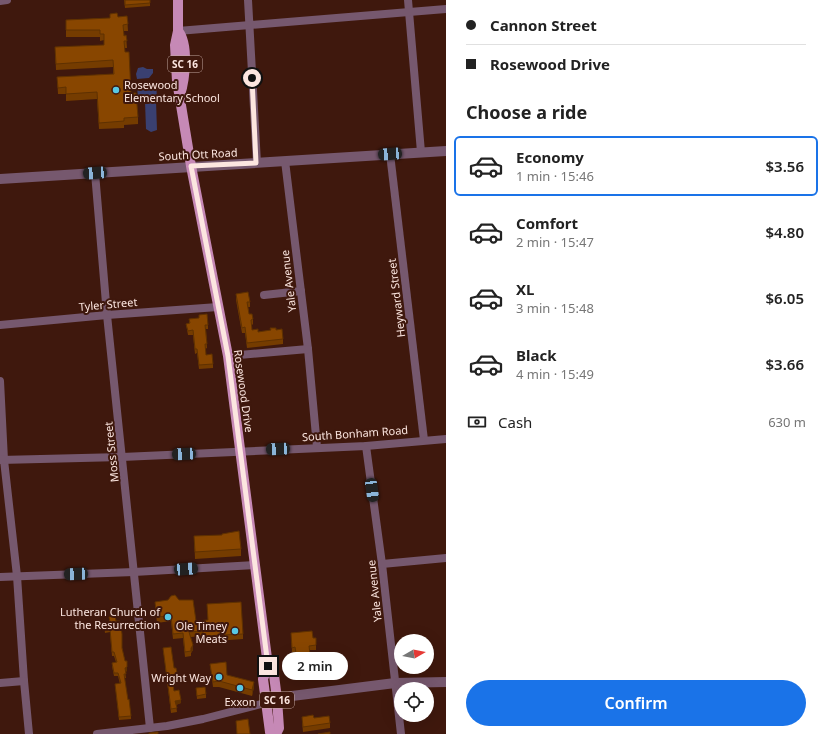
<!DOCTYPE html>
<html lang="en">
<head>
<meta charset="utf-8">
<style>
	:root { --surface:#fff; --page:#f6f6f6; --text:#222; --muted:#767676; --line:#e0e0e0; --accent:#1a73e8 }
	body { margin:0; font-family:"Noto Sans",sans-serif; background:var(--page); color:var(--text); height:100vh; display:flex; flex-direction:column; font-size:15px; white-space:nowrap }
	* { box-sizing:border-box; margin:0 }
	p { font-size:13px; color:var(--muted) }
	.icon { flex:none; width:22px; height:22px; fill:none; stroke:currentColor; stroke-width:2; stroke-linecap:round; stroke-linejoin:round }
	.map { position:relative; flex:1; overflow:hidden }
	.side { display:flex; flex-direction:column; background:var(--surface); width:380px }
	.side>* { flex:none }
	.banner { display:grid; align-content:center; height:88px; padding:0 20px; background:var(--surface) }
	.needle { width:26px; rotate:81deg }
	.tools { position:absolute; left:394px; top:634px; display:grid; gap:8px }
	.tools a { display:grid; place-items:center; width:40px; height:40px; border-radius:50%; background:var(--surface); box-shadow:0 4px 16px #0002; font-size:20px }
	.end { position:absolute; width:18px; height:18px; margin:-9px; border:5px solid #fce6e0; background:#111; box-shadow:0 0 0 2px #111 }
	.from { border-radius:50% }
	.bubble { position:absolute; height:28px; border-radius:14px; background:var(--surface); box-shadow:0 4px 16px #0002; font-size:13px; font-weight:600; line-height:28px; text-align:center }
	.car { position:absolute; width:12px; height:24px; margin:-12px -6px; border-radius:5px; box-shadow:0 0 3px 1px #0007; background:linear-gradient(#222 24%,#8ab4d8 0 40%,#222 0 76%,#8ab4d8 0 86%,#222 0) }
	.banner b { display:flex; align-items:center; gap:14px; height:38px; font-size:15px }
	.banner b+b { border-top:1px solid var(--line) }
	.banner i { width:10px; height:10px; background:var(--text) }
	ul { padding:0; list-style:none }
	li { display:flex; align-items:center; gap:12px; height:60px; margin:0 8px 6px; padding:0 12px; border:2px solid transparent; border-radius:6px }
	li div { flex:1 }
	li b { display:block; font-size:15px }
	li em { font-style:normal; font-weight:600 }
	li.current { border-color:var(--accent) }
	li>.icon { width:36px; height:36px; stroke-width:1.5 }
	h2 { padding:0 20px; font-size:18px; line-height:48px }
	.pay { display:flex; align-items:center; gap:10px; height:44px; padding:0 20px; font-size:15px }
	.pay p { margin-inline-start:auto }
	.primary-button { display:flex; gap:8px; margin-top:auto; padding:8px 20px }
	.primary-button a { flex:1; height:46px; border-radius:24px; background:var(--accent); color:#fff; font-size:16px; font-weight:600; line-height:46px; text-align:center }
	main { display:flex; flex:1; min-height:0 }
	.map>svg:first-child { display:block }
</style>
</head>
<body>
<main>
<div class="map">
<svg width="446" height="734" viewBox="0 0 446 734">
	<rect width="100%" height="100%" fill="#3f180d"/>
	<g fill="#3a4071">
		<polygon points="143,67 147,69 153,69 153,73 149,78 137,79 136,74 138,68"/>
		<polygon points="156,84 157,97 138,98 137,86"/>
		<polygon points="156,101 157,130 151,132 146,129 145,102"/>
	</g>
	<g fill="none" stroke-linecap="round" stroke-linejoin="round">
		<g stroke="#76586e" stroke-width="8">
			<polyline points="248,0 257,163"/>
			<polyline points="408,0 421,152"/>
			<polyline points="0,1 7,0"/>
			<polyline points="178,31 446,9"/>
			<polyline points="390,154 424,440"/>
			<polyline points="285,161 308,349 317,447"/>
			<polyline points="95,173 107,315 150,728"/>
			<polyline points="264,295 301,291"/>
			<polyline points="0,325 107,315 218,307"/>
			<polyline points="228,356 308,349"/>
			<polyline points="0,381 4,460 17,576 24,681 29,734"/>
			<polyline points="366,446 382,564 401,734"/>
			<polyline points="0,460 122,457 366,446 446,439"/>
			<polyline points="382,564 446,558"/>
			<polyline points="0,577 134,572 255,565"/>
			<polyline points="0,683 24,681"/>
			<polyline points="97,734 167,726 203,719 265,703"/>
		</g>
		<g stroke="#76586e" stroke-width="10">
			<polyline points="0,179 446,151"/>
			<polyline points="265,703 292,696 395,683 446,682"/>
		</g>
		<g stroke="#c689b6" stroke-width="10">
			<polyline points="178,0 178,31 175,45 177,81 191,166 228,356 268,666 274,675 277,699 279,728 276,734"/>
			<path d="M178,31C189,44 185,79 180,95"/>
			<polyline points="268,666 263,679 270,732 271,734"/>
		</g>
	</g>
	<g fill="#753c00">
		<polygon points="124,0 150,0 150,6 125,8"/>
		<polygon points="127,16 128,31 123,31 124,36 126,35 127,48 124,48 125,52 131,93 138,117 138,124 124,125 124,128 99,129 97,99 66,101 66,94 58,94 57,77 113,74 113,67 56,70 55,47 104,45 104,40 100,41 100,37 66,37 66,20 110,18"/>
		<polygon points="236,294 250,302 250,307 248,307 249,314 253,319 253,324 252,325 252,330 258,332 276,330 283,339 283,344 247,348 245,333 242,333 236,300"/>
		<polygon points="199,315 208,325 208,329 206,329 207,348 205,349 206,355 213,364 213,368 199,369 197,353 195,354 193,335 188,335 186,324 189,324 189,319 199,318"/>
		<polygon points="194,536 241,549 241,556 195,559"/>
		<polygon points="155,602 196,621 243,634 243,639 203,642 203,636 191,637 193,650 191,653 191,656 185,657 183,638 173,639 171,621 157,623"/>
		<polygon points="109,617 116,621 125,661 127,671 125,672 126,678 124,678 131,716 131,719 119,720 115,684 120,684 118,676 114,676 112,666 112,663 116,662 114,656 112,656 110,632 105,633 104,626 104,623 109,622"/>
		<polygon points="291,633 313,638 316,645 316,650 309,650 311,668 298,669 295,652 292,652"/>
		<polygon points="163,648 174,668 178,678 178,681 173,681 174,691 181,703 176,705 177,712 171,713"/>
		<polygon points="210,664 227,675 254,687 252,696 219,687 213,687"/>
		<polygon points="196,688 206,694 206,698 197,699"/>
		<polygon points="302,717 314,718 330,723 330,728 303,732 302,722"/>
	</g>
	<g fill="#5f3100">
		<polygon points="193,645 193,650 191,653 191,648"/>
		<polygon points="127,667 127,671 125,672 125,668"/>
		<polygon points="254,682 254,687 252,696 252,690"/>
		<polygon points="181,700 181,703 175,705 175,701"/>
	</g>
	<g fill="#884600" stroke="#5f3100">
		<polygon points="125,0 150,0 150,3 125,5"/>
		<polygon points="117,13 118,17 127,16 128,24 123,25 124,36 126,35 127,41 124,41 125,52 129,52 131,93 136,93 138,117 124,118 124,121 99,123 97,92 66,94 66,87 58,88 57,77 114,74 113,60 56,64 55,47 104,45 104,34 100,34 100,30 66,30 66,20 110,18 110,14"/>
		<polygon points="248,292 250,302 247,302 249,314 252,314 253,319 251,320 252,330 258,329 258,332 271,330 270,328 276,328 276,330 282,329 283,339 247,343 245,327 242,328 236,294"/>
		<polygon points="207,314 208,325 205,325 207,344 205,344 206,355 212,354 213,364 199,365 197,349 195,349 193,330 188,331 186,324 190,323 189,319 199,318 199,315"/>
		<polygon points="239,531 241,549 195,552 194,536 222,535 222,534"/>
		<polygon points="175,595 179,600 193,600 196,621 208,620 207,604 241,602 243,634 203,636 203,631 189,632 193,645 191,648 191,651 185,652 183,633 173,634 171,616 157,617 155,602 168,600 171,596"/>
		<polygon points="115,616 116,621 120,621 122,634 122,648 125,661 127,661 127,667 125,668 126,674 124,674 128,700 129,699 131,716 119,717 115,684 121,683 118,673 114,673 112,663 117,662 114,652 112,652 110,629 105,629 104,623 110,622 109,617"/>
		<polygon points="312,631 313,638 316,638 316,645 309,646 311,663 298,665 295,647 292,648 291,633"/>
		<polygon points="171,647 174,668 176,668 178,678 172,678 174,691 179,690 181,700 175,701 177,708 171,709 163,648"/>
		<polygon points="226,662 227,675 254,682 252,690 219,681 213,682 210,664"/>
		<polygon points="205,687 206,694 197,696 196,688"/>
		<polygon points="313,715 314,718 329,716 330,723 303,727 302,717"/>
		<polygon points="248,719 250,734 237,734 236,721"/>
		<polygon points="158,732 158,734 149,734 149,733"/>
		<polygon points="330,732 330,734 318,734"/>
	</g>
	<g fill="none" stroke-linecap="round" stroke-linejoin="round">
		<polyline stroke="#fce6e0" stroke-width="5" points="252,78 256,163 191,166 228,356 268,666"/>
	</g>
	<g fill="#58c8e4" stroke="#3f180d" stroke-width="1.5">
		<circle cx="116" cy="90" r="4"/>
		<circle cx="168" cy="617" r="4"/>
		<circle cx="235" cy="631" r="4"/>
		<circle cx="219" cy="677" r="4"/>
		<circle cx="240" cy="688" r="4"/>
	</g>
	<g text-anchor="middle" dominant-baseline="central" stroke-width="4" stroke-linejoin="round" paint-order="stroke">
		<g fill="#3f180d" stroke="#c3a8a1" stroke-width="1">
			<rect x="168" y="56" width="34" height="16" rx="3"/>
			<rect x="260" y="692" width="34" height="16" rx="3"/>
		</g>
		<g font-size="10" font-weight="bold" fill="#fce6e0">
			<text x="185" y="64">SC 16</text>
			<text x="277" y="700">SC 16</text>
		</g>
		<g font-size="11" fill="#fce6e0" stroke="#3f180d" text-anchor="end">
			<text x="124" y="84" text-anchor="start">Rosewood<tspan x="124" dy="13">Elementary School</tspan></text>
			<text x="160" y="611">Lutheran Church of<tspan x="160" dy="13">the Resurrection</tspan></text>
			<text x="227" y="625">Ole Timey<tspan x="227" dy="13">Meats</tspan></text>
			<text x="211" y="677">Wright Way</text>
			<text x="240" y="701" text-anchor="middle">Exxon</text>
		</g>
		<g font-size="11" fill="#fce6e0" stroke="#3f180d">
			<text transform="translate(198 154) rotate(-3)">South Ott Road</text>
			<text transform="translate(288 281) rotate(-97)">Yale Avenue</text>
			<text transform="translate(396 298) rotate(-97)">Heyward Street</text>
			<text transform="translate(108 304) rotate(-5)">Tyler Street</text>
			<text transform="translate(244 391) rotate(82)">Rosewood Drive</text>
			<text transform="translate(355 433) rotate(-4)">South Bonham Road</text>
			<text transform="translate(111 452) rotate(-96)">Moss Street</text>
			<text transform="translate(374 591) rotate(-96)">Yale Avenue</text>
		</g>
	</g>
</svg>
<div class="tools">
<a><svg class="needle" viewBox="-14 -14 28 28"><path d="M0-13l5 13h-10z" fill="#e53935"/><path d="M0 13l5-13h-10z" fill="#767676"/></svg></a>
<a><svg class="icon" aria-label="locate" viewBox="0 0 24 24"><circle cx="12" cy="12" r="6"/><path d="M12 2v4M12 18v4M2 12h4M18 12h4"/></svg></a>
</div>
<i class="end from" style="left:252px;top:78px"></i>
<i class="end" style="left:268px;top:666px"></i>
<div class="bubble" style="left:282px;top:652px;width:66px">2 min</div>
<i class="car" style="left:390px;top:154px;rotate:266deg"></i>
<i class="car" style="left:95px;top:173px;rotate:266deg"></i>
<i class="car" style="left:278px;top:449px;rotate:267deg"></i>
<i class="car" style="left:184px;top:454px;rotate:267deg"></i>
<i class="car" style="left:372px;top:490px;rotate:172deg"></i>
<i class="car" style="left:186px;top:569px;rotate:86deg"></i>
<i class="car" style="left:76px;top:574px;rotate:268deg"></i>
</div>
<section class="side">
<div class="banner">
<b><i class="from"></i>Cannon Street</b>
<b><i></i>Rosewood Drive</b>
</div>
<h2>Choose a ride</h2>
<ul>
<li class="current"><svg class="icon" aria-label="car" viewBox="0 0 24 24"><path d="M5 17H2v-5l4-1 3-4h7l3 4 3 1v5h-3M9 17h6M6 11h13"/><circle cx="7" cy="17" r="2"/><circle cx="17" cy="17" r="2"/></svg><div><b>Economy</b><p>1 min · 15:46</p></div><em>$3.56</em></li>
<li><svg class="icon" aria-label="car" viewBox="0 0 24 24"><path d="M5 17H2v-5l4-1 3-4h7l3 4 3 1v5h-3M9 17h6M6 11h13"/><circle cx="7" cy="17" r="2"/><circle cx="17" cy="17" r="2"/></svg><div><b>Comfort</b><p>2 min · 15:47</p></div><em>$4.80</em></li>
<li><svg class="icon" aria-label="car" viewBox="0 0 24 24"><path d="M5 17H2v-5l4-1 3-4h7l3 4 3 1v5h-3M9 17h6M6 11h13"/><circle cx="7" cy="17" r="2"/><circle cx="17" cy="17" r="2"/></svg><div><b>XL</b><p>3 min · 15:48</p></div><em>$6.05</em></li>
<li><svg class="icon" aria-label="car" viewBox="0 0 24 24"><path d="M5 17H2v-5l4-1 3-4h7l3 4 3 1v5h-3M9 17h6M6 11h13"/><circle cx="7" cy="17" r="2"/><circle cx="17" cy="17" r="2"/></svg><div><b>Black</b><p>4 min · 15:49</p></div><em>$3.66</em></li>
</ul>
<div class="pay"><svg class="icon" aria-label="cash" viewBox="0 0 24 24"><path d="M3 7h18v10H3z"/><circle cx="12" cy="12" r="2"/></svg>Cash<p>630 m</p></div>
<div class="primary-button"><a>Confirm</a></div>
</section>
</main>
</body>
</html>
